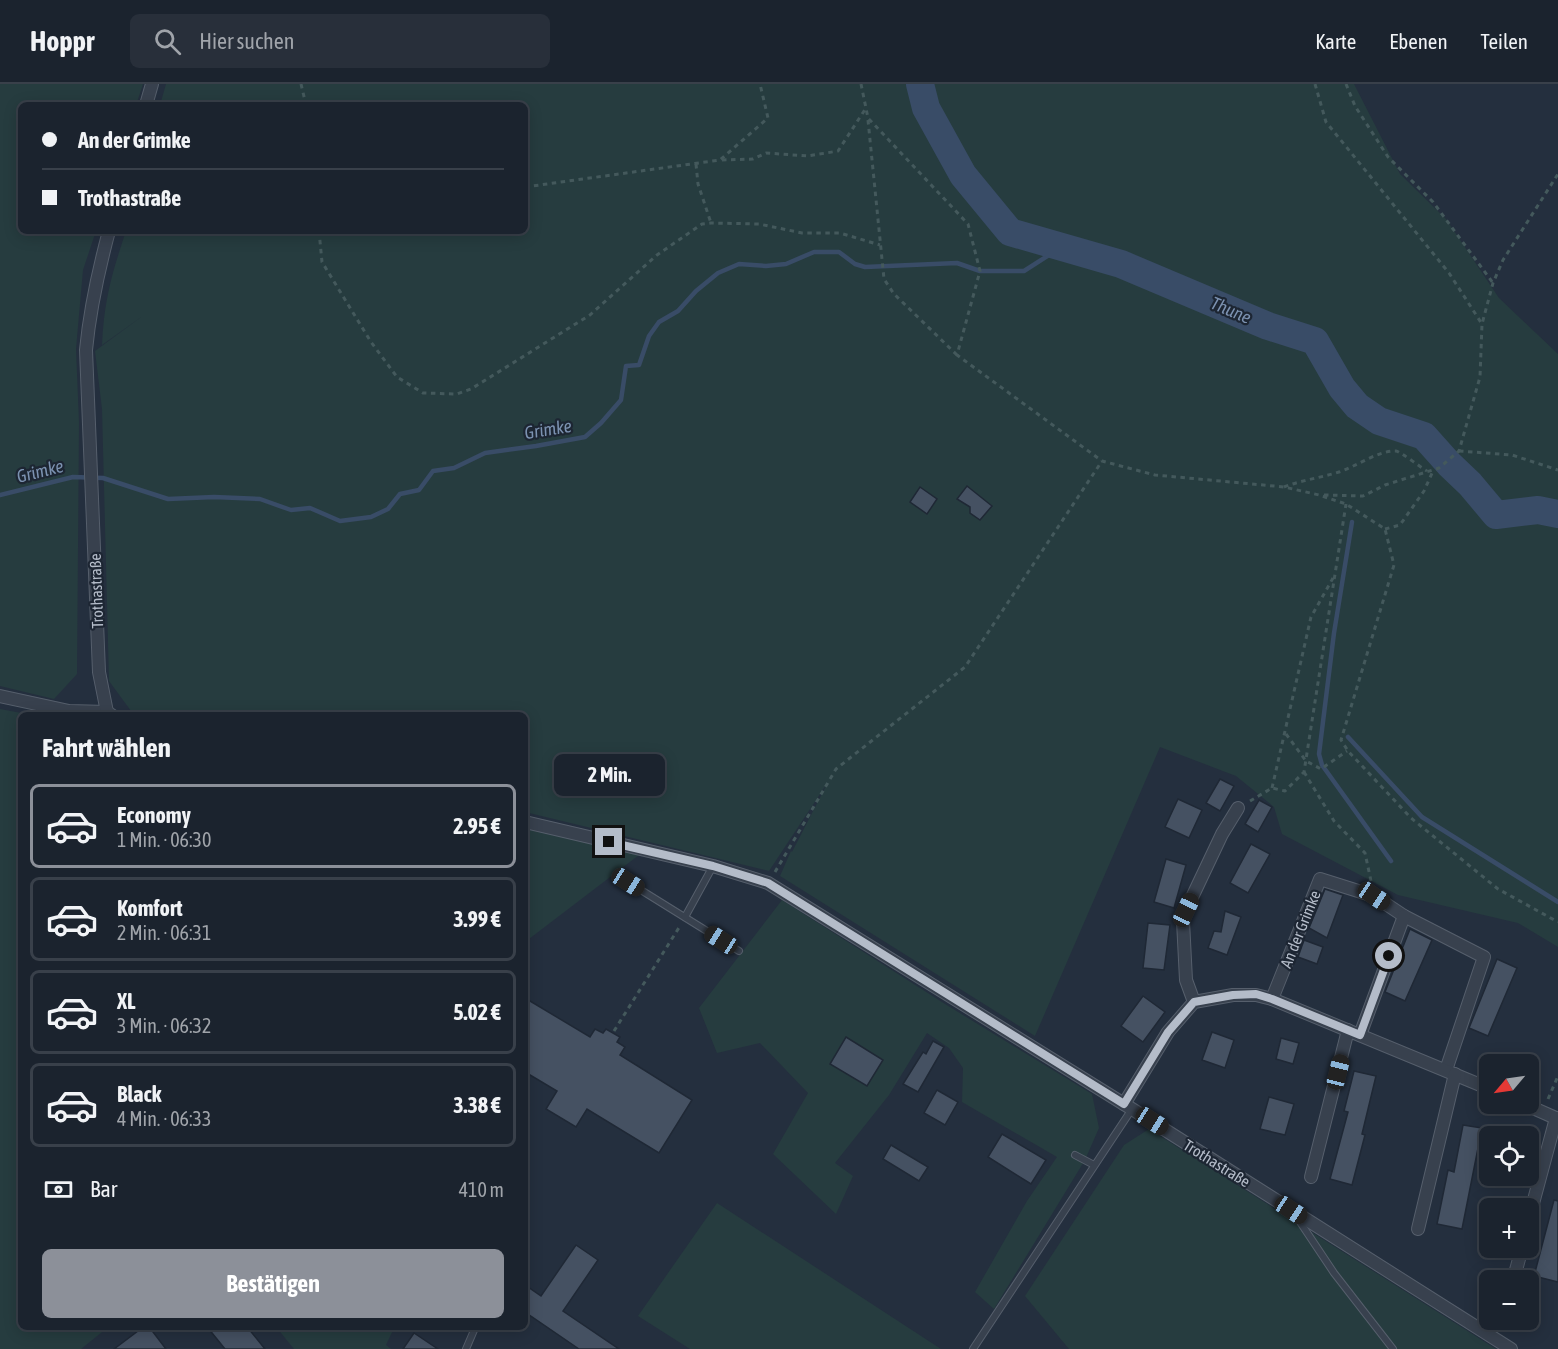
<!DOCTYPE html>
<html lang="de">
<head>
<meta charset="utf-8">
<style>
	:root { --surface:#1b232e; --page:#282f3a; --text:#f1f3f6; --muted:#a0a4aa; --line:#39404a; --accent:#8c9099 }
	body { margin:0; font-family:"Asap Condensed",sans-serif; background:var(--page); color:var(--text); height:100vh; display:flex; flex-direction:column; font-size:22px; white-space:nowrap }
	* { box-sizing:border-box; margin:0 }
	p { font-size:20px; color:var(--muted) }
	.icon { flex:none; width:33px; height:33px; fill:none; stroke:currentColor; stroke-width:2; stroke-linecap:round; stroke-linejoin:round }
	.map { position:relative; flex:1; overflow:hidden }
	.drawer { position:absolute; left:18px; top:628px; width:510px; height:618px; display:flex; flex-direction:column; background:var(--surface); border-radius:9px; box-shadow:0 3px 15px #0003,0 0 0 2px var(--line) }
	.drawer>* { flex:none }
	.top-card { position:absolute; left:18px; top:18px; width:510px; height:132px; border-radius:9px; box-shadow:0 3px 15px #0003,0 0 0 2px var(--line); display:grid; align-content:center; height:132px; padding:0 24px; background:var(--surface) }
	.needle { width:39px; rotate:241deg }
	.fabs { position:absolute; left:1479px; top:970px; display:grid; gap:12px }
	.fabs a { display:grid; place-items:center; width:60px; height:60px; border-radius:9px; background:var(--surface); box-shadow:0 3px 15px #0003,0 0 0 2px var(--line); font-size:30px }
	.end { position:absolute; width:27px; height:27px; margin:-14px; border:8px solid #b4bcc9; background:#111; box-shadow:0 0 0 3px #111 }
	.from { border-radius:50% }
	.bubble { position:absolute; height:42px; border-radius:9px; background:var(--surface); box-shadow:0 3px 15px #0003,0 0 0 2px var(--line); font-size:20px; font-weight:700; line-height:42px; text-align:center }
	.car { position:absolute; width:18px; height:36px; margin:-18px -9px; border-radius:8px; box-shadow:0 0 4px 2px #0007; background:linear-gradient(#222 24%,#8ab4d8 0 40%,#222 0 76%,#8ab4d8 0 86%,#222 0) }
	.top-card b { display:flex; align-items:center; gap:21px; height:57px; font-size:22px }
	.top-card b+b { border-top:2px solid var(--line) }
	.top-card i { width:15px; height:15px; background:var(--text) }
	ul { padding:0; list-style:none }
	li { display:flex; align-items:center; gap:18px; height:84px; margin:0 12px 9px; padding:0 12px; border:3px solid var(--line); border-radius:9px }
	li div { flex:1 }
	li b { display:block; font-size:22px }
	li em { font-style:normal; font-weight:700 }
	li.current { border-color:var(--accent) }
	li>.icon { width:54px; height:54px; stroke-width:1.5 }
	h2 { padding:0 24px; font-size:27px; line-height:72px }
	.pay { display:flex; align-items:center; gap:15px; height:66px; padding:0 24px; font-size:22px }
	.pay p { margin-inline-start:auto }
	.action { display:flex; gap:12px; margin-top:auto; padding:12px 24px }
	.action a { flex:1; height:69px; border-radius:9px; background:var(--accent); color:#fff; font-size:24px; font-weight:700; line-height:69px; text-align:center }
	header { display:flex; align-items:center; gap:36px; box-sizing:border-box; height:84px; padding:0 30px; background:var(--surface); border-bottom:2px solid var(--line) }
	header strong { font-size:28px }
	nav { display:flex; gap:33px; margin-inline-start:auto; font-size:21px }
	.search { width:420px; height:54px; background:var(--page); display:flex; align-items:center; gap:15px; box-sizing:border-box; padding:0 21px; border-radius:9px; color:var(--muted); font-size:22px }
	.map>svg:first-child { display:block }
</style>
</head>
<body>
<header>
<strong>Hoppr</strong>
<div class="search"><svg class="icon" aria-label="search" viewBox="0 0 24 24"><circle cx="10" cy="10" r="6"/><path d="M15 15l6 6"/></svg>Hier suchen</div>
<nav><a>Karte</a><a>Ebenen</a><a>Teilen</a></nav>
</header>
<div class="map">
<svg width="1558" height="1265" viewBox="0 0 1558 1265">
	<rect width="100%" height="100%" fill="#242f3e"/>
	<g fill="#263c3f">
		<polygon points="0,0 143,0 136,21 21,21 21,147 96,147 83,186 76,265 79,338 77,590 54,615 0,602"/>
		<path d="M166,0H1354L1400,90L1446,135L1499,214L1558,270V863L1518,839L1398,811L1282,750L1274,723L1236,692L1160,663L1035,952L780,792L791,767L792,768L828,698L769,787L525,728V632L134,631L109,597L102,325L95,267L144,231L102,261C104,216 112,189 126,147H525V21H160Z"/>
		<polygon points="0,625 32,631 21,632 21,1244 107,1244 81,1265 0,1265"/>
		<polygon points="525,745 639,771 525,858"/>
		<polygon points="782,816 945,920 928,947 945,920 1092,1010 1099,1044 1085,1076 994,1225 975,1208 1027,1117 1057,1073 962,1018 963,984 949,964 927,949 889,1011 835,1079 853,1092 836,1130 773,1070 808,1009 760,959 717,969 699,924"/>
		<polygon points="1149,1045 1496,1265 1069,1265 1025,1212 1124,1061"/>
		<polygon points="717,1119 941,1265 690,1265 638,1232"/>
		<polygon points="277,1244 394,1244 386,1261 391,1265 294,1265"/>
	</g>
	<g fill="none" stroke-linecap="round" stroke-linejoin="round">
		<g stroke="#394c67" stroke-width="4.5">
			<polyline points="0,411 73,393 103,394 168,415 214,413 260,415 291,426 310,424 340,437 371,433 388,425 400,410 419,406 433,387 454,384 485,369 536,362 585,353 601,339 621,316 626,282 639,281 649,252 659,238 678,227 696,207 718,189 739,180 766,182 786,180 814,168 839,168 855,180 865,183 957,179 980,187 1024,187 1063,162"/>
			<polyline points="1352,438 1334,549 1319,670 1322,681 1391,777"/>
			<polyline points="1348,653 1422,733 1558,818"/>
		</g>
		<polyline stroke="#394c67" stroke-width="28" points="920,0 926,24 963,91 1010,148 1121,180 1268,242 1315,257 1342,304 1357,322 1379,337 1424,352 1449,380 1470,400 1496,431 1538,426 1558,430"/>
	</g>
	<g fill="#455162" stroke="#1f2835" stroke-width="1.5">
		<polygon points="967,402 992,422 980,436 970,429 970,423 957,415"/>
		<polygon points="920,403 937,415 927,430 910,418"/>
		<polygon points="1220,695 1234,702 1220,727 1206,719"/>
		<polygon points="1178,715 1202,726 1189,754 1165,743"/>
		<polygon points="1259,716 1272,723 1258,748 1245,740"/>
		<polygon points="1251,760 1270,770 1248,809 1230,799"/>
		<polygon points="1166,775 1186,781 1174,824 1154,818"/>
		<polygon points="1325,805 1343,811 1327,854 1309,844"/>
		<polygon points="1225,827 1241,833 1227,871 1208,864 1214,847 1221,848"/>
		<polygon points="1148,839 1170,841 1164,886 1143,884"/>
		<polygon points="1410,845 1432,856 1405,917 1385,908"/>
		<polygon points="1304,856 1323,863 1317,880 1298,873"/>
		<polygon points="1497,875 1517,884 1488,952 1469,944"/>
		<polygon points="1143,912 1165,928 1143,958 1121,942"/>
		<polygon points="525,914 590,953 595,945 603,949 606,945 620,953 617,958 625,963 620,971 692,1016 659,1069 587,1025 576,1043 546,1025 557,1007 525,988"/>
		<polygon points="1212,948 1234,956 1225,984 1202,976"/>
		<polygon points="846,953 883,976 867,1002 830,980"/>
		<polygon points="1281,954 1299,959 1293,980 1276,975"/>
		<polygon points="933,957 944,963 918,1008 903,1000 923,968 926,970"/>
		<polygon points="1354,987 1376,992 1362,1050 1365,1051 1352,1101 1330,1095 1348,1028 1344,1027"/>
		<polygon points="937,1006 958,1018 945,1041 924,1029"/>
		<polygon points="1269,1013 1294,1020 1285,1051 1260,1045"/>
		<polygon points="1463,1041 1482,1044 1462,1145 1437,1140 1448,1086 1454,1088"/>
		<polygon points="1002,1050 1046,1076 1031,1100 988,1073"/>
		<polygon points="891,1061 928,1083 919,1097 883,1075"/>
		<polygon points="1554,1116 1558,1117 1558,1198 1534,1192"/>
		<polygon points="576,1161 598,1176 563,1227 619,1265 579,1265 525,1228 525,1201 541,1212"/>
		<polygon points="142,1244 150,1244 166,1265 114,1265"/>
		<polygon points="208,1244 248,1244 265,1265 225,1265"/>
		<polygon points="414,1249 438,1265 403,1265"/>
	</g>
	<g fill="none" stroke-linecap="round" stroke-linejoin="round">
		<defs>
			<g id="service">
				<polyline points="628,798 739,867"/>
				<polyline points="685,833 713,782"/>
				<polyline points="1075,1071 1094,1081"/>
				<polyline points="1296,1132 1334,1189 1393,1265"/>
				<polyline points="466,1265 475,1244"/>
				<polyline points="973,1265 1132,1025"/>
			</g>
			<g id="minor">
				<polyline points="146,21 152,0"/>
				<polyline points="0,612 69,627 107,628 113,632"/>
				<path d="M107,628L99,588L86,266C90,224 98,188 109,147"/>
				<polyline points="525,738 713,782 768,799 1132,1025 1511,1265"/>
				<polyline points="1272,915 1320,795 1374,812 1404,832 1484,873 1446,986"/>
				<polyline points="1194,918 1186,896 1183,837 1186,826 1222,750 1238,724"/>
				<polyline points="1360,951 1404,832"/>
				<polyline points="1124,1020 1168,948 1194,918 1233,911 1256,911 1272,915 1490,1005"/>
				<polyline points="1524,1020 1558,1035"/>
				<polyline points="1311,1093 1348,946"/>
				<polyline points="1528,1138 1556,1034"/>
				<polyline points="1418,1145 1455,990"/>
				<polyline points="1513,1197 1522,1164"/>
			</g>
		</defs>
		<use href="#service" stroke="#565f6c" stroke-width="8"/>
		<use href="#minor" stroke="#565f6c" stroke-width="14"/>
		<g stroke="#44595c" stroke-width="3" stroke-dasharray="4.5 4.5" stroke-linecap="butt">
			<polyline points="301,0 306,21"/>
			<polyline points="861,0 868,34 968,140 980,187 957,271 1102,377 1155,391 1284,403 1319,411 1346,420 1385,445 1394,481 1341,656 1348,667 1411,734 1498,805 1558,838"/>
			<polyline points="1315,0 1326,38 1449,189 1482,240"/>
			<polyline points="1346,0 1355,22 1388,73 1433,118 1493,199"/>
			<polyline points="868,36 884,195 894,210 957,271"/>
			<polyline points="722,76 753,75 766,69 808,72 838,67 866,24"/>
			<polyline points="696,80 698,100 711,139"/>
			<polyline points="525,103 720,76 768,34 760,0"/>
			<polyline points="319,147 322,178 371,258 397,293 423,309 457,310 471,305 590,231 657,171 702,140 711,139 759,140 802,149 840,149 880,161"/>
			<polyline points="1459,367 1512,371 1558,386"/>
			<path d="M1284,403C1302,396 1320,394 1339,388C1355,383 1379,366 1396,367C1401,368 1420,383 1427,387"/>
			<polyline points="1324,411 1363,412 1385,401 1439,384 1459,367 1480,293 1482,240 1493,199 1503,176 1558,90"/>
			<polyline points="1385,445 1400,441 1424,407 1433,387"/>
			<polyline points="1286,650 1306,677 1321,685 1347,667"/>
			<polyline points="1304,688 1334,737 1365,769 1371,797"/>
			<polyline points="1272,704 1311,533 1333,494"/>
			<polyline points="1250,717 1272,704 1285,707 1304,688 1346,420"/>
			<polyline points="775,788 836,685 965,583 1102,377"/>
			<polyline points="614,947 680,842"/>
			<polyline points="1548,1015 1558,992"/>
		</g>
		<use href="#service" stroke="#38414e" stroke-width="6"/>
		<use href="#minor" stroke="#38414e" stroke-width="12"/>
	</g>
	<g fill="none" stroke-linecap="round" stroke-linejoin="round">
		<polyline stroke="#b4bcc9" stroke-width="8" points="609,758 713,782 768,799 1124,1020 1168,948 1194,918 1233,911 1256,910 1272,915 1360,951 1389,872"/>
	</g>
	<g text-anchor="middle" dominant-baseline="central" stroke-width="4.5" stroke-linejoin="round" paint-order="stroke">
		<g font-size="16" fill="#b4bcc9" stroke="#1d2633">
			<text transform="translate(96 507) rotate(-92)">Trothastraße</text>
			<text transform="translate(1300 845) rotate(-68)">An der Grimke</text>
			<text transform="translate(1217 1079) rotate(32)">Trothastraße</text>
		</g>
		<g font-size="18" font-style="italic" fill="#7c92b1" stroke="#1d2633">
			<text transform="translate(1231 226) rotate(23)">Thune</text>
			<text transform="translate(548 345) rotate(-9)">Grimke</text>
			<text transform="translate(40 387) rotate(-14)">Grimke</text>
		</g>
	</g>
</svg>
<div class="fabs">
<a><svg class="needle" viewBox="-14 -14 28 28"><path d="M0-13l5 13h-10z" fill="#e53935"/><path d="M0 13l5-13h-10z" fill="#a0a4aa"/></svg></a>
<a><svg class="icon" aria-label="locate" viewBox="0 0 24 24"><circle cx="12" cy="12" r="6"/><path d="M12 2v4M12 18v4M2 12h4M18 12h4"/></svg></a>
<a>+</a>
<a>−</a>
</div>
<i class="end from" style="left:1389px;top:872px"></i>
<i class="end" style="left:609px;top:758px"></i>
<div class="bubble" style="left:554px;top:670px;width:111px">2 Min.</div>
<i class="car" style="left:628px;top:798px;rotate:122deg"></i>
<i class="car" style="left:1374px;top:812px;rotate:124deg"></i>
<i class="car" style="left:1186px;top:826px;rotate:25deg"></i>
<i class="car" style="left:721px;top:856px;rotate:302deg"></i>
<i class="car" style="left:1338px;top:988px;rotate:14deg"></i>
<i class="car" style="left:1152px;top:1037px;rotate:122deg"></i>
<i class="car" style="left:1291px;top:1126px;rotate:123deg"></i>
<div class="top-card">
<b><i class="from"></i>An der Grimke</b>
<b><i></i>Trothastraße</b>
</div>
<section class="drawer">
<h2>Fahrt wählen</h2>
<ul>
<li class="current"><svg class="icon" aria-label="car" viewBox="0 0 24 24"><path d="M5 17H2v-5l4-1 3-4h7l3 4 3 1v5h-3M9 17h6M6 11h13"/><circle cx="7" cy="17" r="2"/><circle cx="17" cy="17" r="2"/></svg><div><b>Economy</b><p>1 Min. · 06:30</p></div><em>2.95 €</em></li>
<li><svg class="icon" aria-label="car" viewBox="0 0 24 24"><path d="M5 17H2v-5l4-1 3-4h7l3 4 3 1v5h-3M9 17h6M6 11h13"/><circle cx="7" cy="17" r="2"/><circle cx="17" cy="17" r="2"/></svg><div><b>Komfort</b><p>2 Min. · 06:31</p></div><em>3.99 €</em></li>
<li><svg class="icon" aria-label="car" viewBox="0 0 24 24"><path d="M5 17H2v-5l4-1 3-4h7l3 4 3 1v5h-3M9 17h6M6 11h13"/><circle cx="7" cy="17" r="2"/><circle cx="17" cy="17" r="2"/></svg><div><b>XL</b><p>3 Min. · 06:32</p></div><em>5.02 €</em></li>
<li><svg class="icon" aria-label="car" viewBox="0 0 24 24"><path d="M5 17H2v-5l4-1 3-4h7l3 4 3 1v5h-3M9 17h6M6 11h13"/><circle cx="7" cy="17" r="2"/><circle cx="17" cy="17" r="2"/></svg><div><b>Black</b><p>4 Min. · 06:33</p></div><em>3.38 €</em></li>
</ul>
<div class="pay"><svg class="icon" aria-label="cash" viewBox="0 0 24 24"><path d="M3 7h18v10H3z"/><circle cx="12" cy="12" r="2"/></svg>Bar<p>410 m</p></div>
<div class="action"><a>Bestätigen</a></div>
</section>
</div>
</body>
</html>
